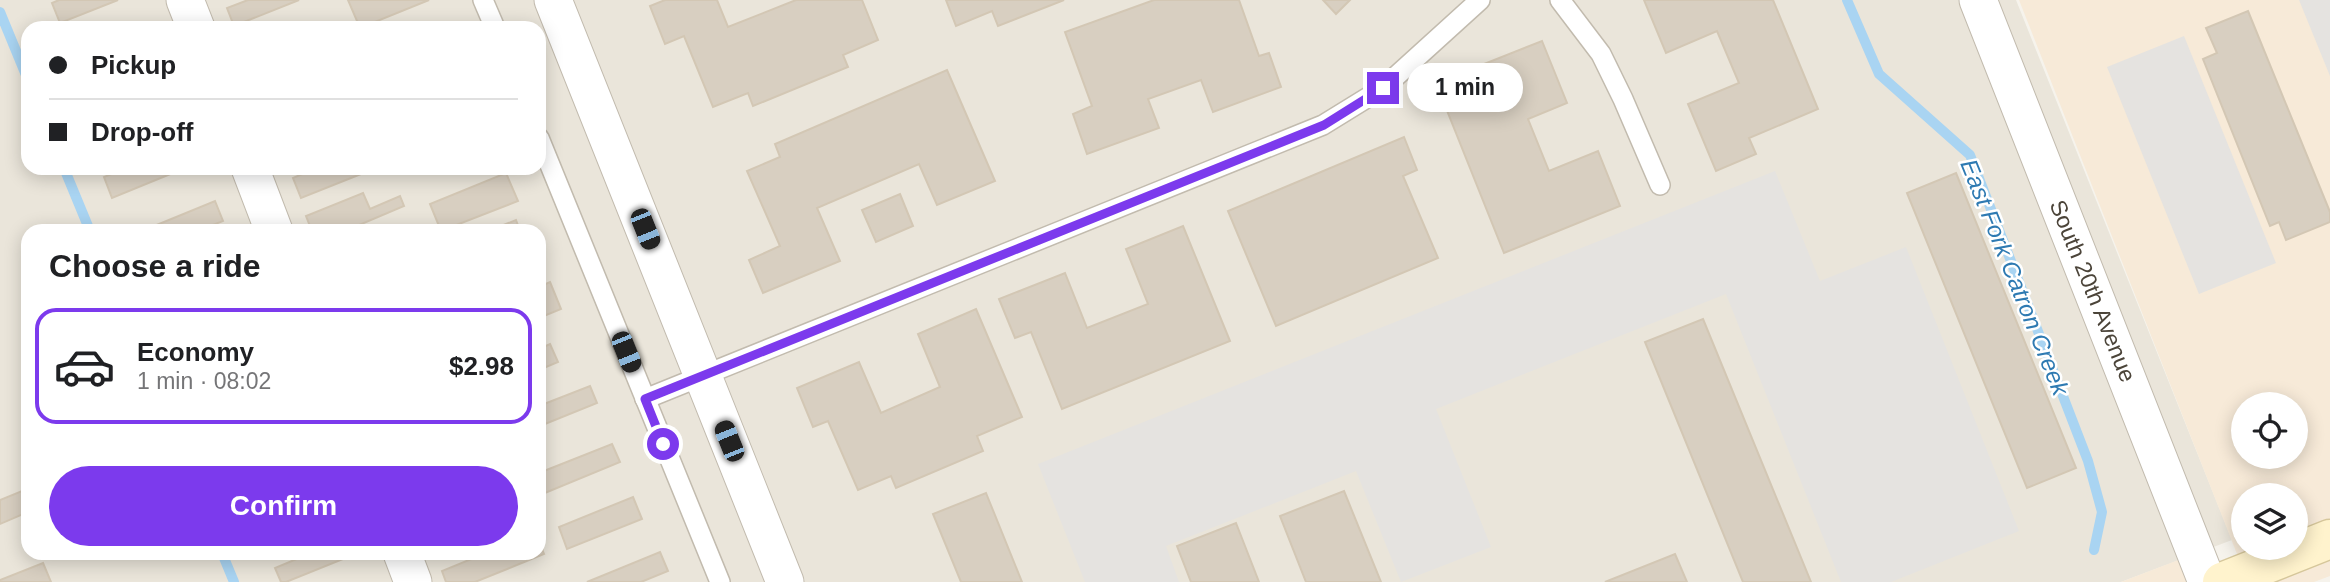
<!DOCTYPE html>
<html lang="en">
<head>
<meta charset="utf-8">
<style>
	:root { --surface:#fff; --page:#f6f6f6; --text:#202124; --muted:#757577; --line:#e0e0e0; --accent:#7c3aed }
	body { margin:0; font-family:Arial,sans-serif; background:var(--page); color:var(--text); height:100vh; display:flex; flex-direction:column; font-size:26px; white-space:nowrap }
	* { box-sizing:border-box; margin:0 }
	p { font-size:23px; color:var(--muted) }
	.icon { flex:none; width:38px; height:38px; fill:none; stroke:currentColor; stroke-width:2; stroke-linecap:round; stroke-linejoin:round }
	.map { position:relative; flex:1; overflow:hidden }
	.drawer { position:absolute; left:21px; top:224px; width:525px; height:336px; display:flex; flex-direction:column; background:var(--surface); border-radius:21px; box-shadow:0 4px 18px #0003 }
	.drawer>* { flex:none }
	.hud { position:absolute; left:21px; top:21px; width:525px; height:154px; border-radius:21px; box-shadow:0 4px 18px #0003; display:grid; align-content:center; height:154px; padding:0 28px; background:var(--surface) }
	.buttons { position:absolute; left:2231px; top:392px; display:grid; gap:14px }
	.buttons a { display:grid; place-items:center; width:77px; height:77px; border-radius:50%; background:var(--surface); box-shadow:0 4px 18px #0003; font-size:35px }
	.end { position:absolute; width:32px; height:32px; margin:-16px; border:9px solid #7c3aed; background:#fff; box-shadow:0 0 0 4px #fff }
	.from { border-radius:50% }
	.bubble { position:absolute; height:49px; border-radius:24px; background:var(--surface); box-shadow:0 4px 18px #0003; font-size:23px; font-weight:700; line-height:49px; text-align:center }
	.car { position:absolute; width:21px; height:42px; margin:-21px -10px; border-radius:9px; box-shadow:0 0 5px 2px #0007; background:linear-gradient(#222 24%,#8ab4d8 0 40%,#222 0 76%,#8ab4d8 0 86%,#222 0) }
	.hud b { display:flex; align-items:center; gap:24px; height:66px; font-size:26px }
	.hud b+b { border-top:2px solid var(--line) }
	.hud i { width:18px; height:18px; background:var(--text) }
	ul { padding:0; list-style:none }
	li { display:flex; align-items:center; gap:21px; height:116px; margin:0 14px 10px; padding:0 14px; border:4px solid transparent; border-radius:21px }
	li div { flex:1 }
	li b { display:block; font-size:26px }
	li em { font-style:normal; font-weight:700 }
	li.active { border-color:var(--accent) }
	li>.icon { width:63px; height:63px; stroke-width:1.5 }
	h2 { padding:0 28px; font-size:32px; line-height:84px }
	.button { display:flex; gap:14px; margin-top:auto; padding:14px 28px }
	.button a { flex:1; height:80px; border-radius:42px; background:var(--accent); color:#fff; font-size:28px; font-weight:700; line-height:80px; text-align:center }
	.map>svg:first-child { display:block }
</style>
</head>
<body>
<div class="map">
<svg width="2330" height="582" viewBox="0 0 2330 582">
	<rect width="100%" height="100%" fill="#f6f3ec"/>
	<path fill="#eae5da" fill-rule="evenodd" d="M0,0H2016L2232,540L2121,582H0ZM28,28H539V168H28ZM28,231H539V553H28Z"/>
	<g fill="#f7ead8" fill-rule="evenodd">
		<path d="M2019,0H2330V576L2314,582H2248ZM2244,404H2296V457H2244ZM2244,495H2296V548H2244Z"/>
		<polygon points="2181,559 2189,582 2121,582"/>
	</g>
	<g fill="#e5e3e0">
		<polygon points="2299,0 2330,0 2330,76"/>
		<polygon points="2184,36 2276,263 2199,294 2107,67"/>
		<polygon points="1775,171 1820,281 1906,247 2019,531 1891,582 1841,582 1726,294 1436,409 1491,547 1401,582 1356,471 1166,546 1179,582 1085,582 1038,464"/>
	</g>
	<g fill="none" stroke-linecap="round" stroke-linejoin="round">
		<g stroke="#a9d4f2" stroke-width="10">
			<polyline points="1847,0 1879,74 1970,155 2088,461 2102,512 2094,550"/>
			<polyline points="0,12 28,80"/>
			<polyline points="64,168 90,231"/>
			<polyline points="222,553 234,582"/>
		</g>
	</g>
	<g fill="#d8cfc1" stroke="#d3c7b4" stroke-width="2">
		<polygon points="59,0 118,0 60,23 52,3"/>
		<polygon points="248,0 299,0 234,26 227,8"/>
		<polygon points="348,0 429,0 360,28"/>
		<polygon points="665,0 717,0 728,27 796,0 862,0 878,40 843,55 848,67 753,106 748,93 713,107 684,36 665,44 650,6"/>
		<polygon points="946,0 1064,0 998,26 992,11 956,26"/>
		<polygon points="1154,0 1239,0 1259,56 1269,53 1281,87 1213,112 1201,80 1148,99 1159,128 1087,154 1073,114 1092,106 1065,32"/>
		<polygon points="1323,0 1350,0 1336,14"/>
		<polygon points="1644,0 1773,0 1818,109 1749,138 1756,154 1716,171 1688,104 1739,83 1717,31 1666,53"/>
		<polygon points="2248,11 2330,212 2330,222 2286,240 2279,222 2270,226 2203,59 2217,53 2206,28"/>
		<polygon points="1542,41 1567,103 1528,119 1549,171 1598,151 1620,206 1504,253 1436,83"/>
		<polygon points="947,70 995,181 937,205 919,164 817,208 840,261 763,293 749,260 780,246 747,171 780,157 775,144"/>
		<polygon points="1404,137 1417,170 1403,176 1438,258 1276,326 1228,211"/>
		<polygon points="126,168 185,168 112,198 104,177"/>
		<polygon points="316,168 376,168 301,198 293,178"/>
		<polygon points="506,173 518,201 441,231 430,204"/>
		<polygon points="1956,173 2076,468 2027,488 1907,193"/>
		<polygon points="363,193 370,209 400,196 404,206 345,231 312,231 306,216"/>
		<polygon points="900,194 913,226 876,242 862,210"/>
		<polygon points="215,201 223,221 198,231 142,231"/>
		<polygon points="516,220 520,231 489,231"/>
		<polygon points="1183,226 1230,341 1062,409 1031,332 1015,338 999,299 1065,273 1087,328 1148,304 1126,249"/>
		<polygon points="550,282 561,309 539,318 539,287"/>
		<polygon points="976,309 1022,417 977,436 983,451 896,488 891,476 858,490 828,421 813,427 797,388 859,362 881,413 940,387 918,334"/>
		<polygon points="1703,319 1811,582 1743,582 1645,342"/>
		<polygon points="550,344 558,362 539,370 539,349"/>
		<polygon points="590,386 597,403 540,426 539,406"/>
		<polygon points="612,444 620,462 540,495 539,473"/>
		<polygon points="22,491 28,512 0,524 0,500"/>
		<polygon points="1344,491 1381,582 1306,582 1280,516"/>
		<polygon points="986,493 1022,582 961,582 933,514"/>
		<polygon points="633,497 642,519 567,549 559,527"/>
		<polygon points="1236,523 1259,582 1191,582 1177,546"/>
		<polygon points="539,541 544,554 475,582 446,582 442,571 486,553 539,553"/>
		<polygon points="660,552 668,571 641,582 587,582"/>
		<polygon points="311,553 346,553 348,557 286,582 281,582 275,568"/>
		<polygon points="1675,554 1687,582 1605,582"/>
		<polygon points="43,563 51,582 0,582 0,580"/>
	</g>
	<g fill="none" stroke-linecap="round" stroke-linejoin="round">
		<defs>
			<g id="service">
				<polyline points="483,0 495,28"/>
				<polyline points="1560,0 1601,54 1623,99 1660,185"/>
				<polyline points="539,138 720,582"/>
				<polyline points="645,399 1323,125 1383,88 1480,0"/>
			</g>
			<g id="minor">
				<polyline points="185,0 196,28"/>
				<polyline points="553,0 785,582"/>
				<polyline points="1978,0 2207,582"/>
				<polyline points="250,168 274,231"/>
				<polyline points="402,553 413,582"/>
			</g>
			<polyline id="secondary" points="2222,582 2330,539"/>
		</defs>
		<use href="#service" stroke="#c2bbae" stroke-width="22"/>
		<use href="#minor" stroke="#c2bbae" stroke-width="39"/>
		<use href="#secondary" stroke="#d6c79b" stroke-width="41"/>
		<use href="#service" stroke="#fff" stroke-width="19"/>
		<use href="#minor" stroke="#fff" stroke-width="37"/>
		<use href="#secondary" stroke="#fff3cd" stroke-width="38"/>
	</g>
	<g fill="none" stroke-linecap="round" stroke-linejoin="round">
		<polyline stroke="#7c3aed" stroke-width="9" points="663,444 645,399 1324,125 1383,88"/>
	</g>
	<g text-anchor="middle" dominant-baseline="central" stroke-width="5" stroke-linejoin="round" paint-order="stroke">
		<g font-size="23" fill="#4b4439" stroke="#fff">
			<text transform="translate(2093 291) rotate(68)">South 20th Avenue</text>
		</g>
		<g font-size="24" font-style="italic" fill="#2e7ab2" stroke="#fff">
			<text transform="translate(2015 277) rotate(68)">East Fork Catron Creek</text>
		</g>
	</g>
</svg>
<div class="buttons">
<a><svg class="icon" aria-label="locate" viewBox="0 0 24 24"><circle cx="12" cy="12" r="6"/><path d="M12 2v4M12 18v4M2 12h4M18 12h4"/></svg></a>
<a><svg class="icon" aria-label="layers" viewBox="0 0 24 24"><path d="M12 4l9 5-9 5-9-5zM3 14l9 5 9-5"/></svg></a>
</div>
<i class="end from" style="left:663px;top:444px"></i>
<i class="end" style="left:1383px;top:88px"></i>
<div class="bubble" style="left:1407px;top:63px;width:116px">1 min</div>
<i class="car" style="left:645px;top:229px;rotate:158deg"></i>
<i class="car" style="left:626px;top:352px;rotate:158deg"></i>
<i class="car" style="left:729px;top:441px;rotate:338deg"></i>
<div class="hud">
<b><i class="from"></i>Pickup</b>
<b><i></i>Drop-off</b>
</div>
<section class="drawer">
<h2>Choose a ride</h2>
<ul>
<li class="active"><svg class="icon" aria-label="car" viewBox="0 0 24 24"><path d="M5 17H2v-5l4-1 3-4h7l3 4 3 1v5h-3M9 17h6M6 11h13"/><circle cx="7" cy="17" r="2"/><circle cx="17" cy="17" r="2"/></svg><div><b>Economy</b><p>1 min · 08:02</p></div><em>$2.98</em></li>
</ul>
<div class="button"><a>Confirm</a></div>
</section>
</div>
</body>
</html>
